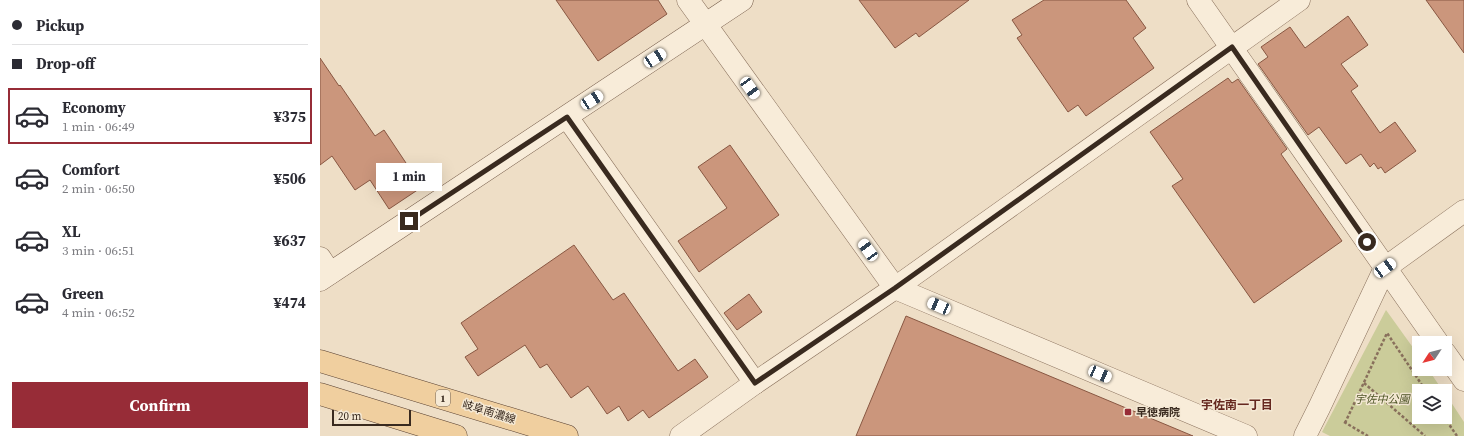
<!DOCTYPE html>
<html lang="en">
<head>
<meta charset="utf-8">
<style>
	:root { --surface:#fff; --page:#f2f2f3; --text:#2b2b33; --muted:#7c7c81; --line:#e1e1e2; --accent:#972c37 }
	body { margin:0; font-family:"Source Serif 4","Noto Sans JP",serif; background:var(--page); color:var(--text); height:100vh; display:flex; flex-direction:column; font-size:15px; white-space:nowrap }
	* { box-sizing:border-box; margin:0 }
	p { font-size:13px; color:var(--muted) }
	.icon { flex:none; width:22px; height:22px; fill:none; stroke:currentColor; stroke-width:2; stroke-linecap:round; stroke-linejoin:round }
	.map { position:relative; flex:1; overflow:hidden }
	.drawer { display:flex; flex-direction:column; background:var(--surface); width:320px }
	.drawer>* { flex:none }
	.banner { display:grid; align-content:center; height:88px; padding:0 12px; background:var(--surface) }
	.needle { width:26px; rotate:234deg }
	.tools { position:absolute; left:1092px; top:336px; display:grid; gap:8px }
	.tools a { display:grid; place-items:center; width:40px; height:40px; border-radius:0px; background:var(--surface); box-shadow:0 4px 16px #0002; font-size:20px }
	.scale { position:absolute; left:12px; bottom:10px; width:79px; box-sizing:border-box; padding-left:4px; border:2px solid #392a1f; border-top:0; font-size:11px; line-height:14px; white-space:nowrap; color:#392a1f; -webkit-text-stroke:3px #f5e9d5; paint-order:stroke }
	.end { position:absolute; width:18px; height:18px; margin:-9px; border:5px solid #392a1f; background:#fff; box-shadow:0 0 0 2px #fff }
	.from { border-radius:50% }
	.bubble { position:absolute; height:28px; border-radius:0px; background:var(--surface); box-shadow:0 4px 16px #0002; font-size:13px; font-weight:700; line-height:28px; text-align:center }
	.car { position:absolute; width:12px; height:24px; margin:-12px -6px; border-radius:5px; box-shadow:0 0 3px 1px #0007; background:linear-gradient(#fff 24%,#345 0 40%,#fff 0 76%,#345 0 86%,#fff 0) }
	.banner b { display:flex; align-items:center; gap:14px; height:38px; font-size:15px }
	.banner b+b { border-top:1px solid var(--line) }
	.banner i { width:10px; height:10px; background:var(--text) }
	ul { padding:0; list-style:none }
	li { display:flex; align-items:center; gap:12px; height:56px; margin:0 8px 6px; padding:0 4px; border:2px solid transparent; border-radius:0px }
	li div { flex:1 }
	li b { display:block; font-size:15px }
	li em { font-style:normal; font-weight:700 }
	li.on { border-color:var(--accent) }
	li>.icon { width:36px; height:36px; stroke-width:1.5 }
	.button { display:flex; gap:8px; margin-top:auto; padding:8px 12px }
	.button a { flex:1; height:46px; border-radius:0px; background:var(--accent); color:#fff; font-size:16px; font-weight:700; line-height:46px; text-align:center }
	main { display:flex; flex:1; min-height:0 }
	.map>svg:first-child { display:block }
</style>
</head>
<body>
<main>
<section class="drawer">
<div class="banner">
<b><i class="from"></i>Pickup</b>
<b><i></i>Drop-off</b>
</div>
<ul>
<li class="on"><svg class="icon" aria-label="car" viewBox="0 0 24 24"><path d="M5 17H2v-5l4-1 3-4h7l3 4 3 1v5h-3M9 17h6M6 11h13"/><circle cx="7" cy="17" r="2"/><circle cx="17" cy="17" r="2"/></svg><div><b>Economy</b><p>1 min · 06:49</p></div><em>¥375</em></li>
<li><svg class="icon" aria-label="car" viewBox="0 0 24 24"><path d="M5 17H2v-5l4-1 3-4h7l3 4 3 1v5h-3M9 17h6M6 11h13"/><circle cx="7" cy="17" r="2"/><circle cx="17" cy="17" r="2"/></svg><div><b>Comfort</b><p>2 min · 06:50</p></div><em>¥506</em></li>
<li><svg class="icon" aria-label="car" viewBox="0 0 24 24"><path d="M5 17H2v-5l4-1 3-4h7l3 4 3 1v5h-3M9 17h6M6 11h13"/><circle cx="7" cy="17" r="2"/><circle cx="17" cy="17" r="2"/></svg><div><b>XL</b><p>3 min · 06:51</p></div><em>¥637</em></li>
<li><svg class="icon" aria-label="car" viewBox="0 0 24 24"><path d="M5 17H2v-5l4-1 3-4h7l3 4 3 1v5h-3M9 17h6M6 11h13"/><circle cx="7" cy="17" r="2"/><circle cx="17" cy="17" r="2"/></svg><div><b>Green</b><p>4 min · 06:52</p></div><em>¥474</em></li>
</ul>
<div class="button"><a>Confirm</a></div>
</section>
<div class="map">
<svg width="1144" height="436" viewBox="0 0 1144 436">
	<rect width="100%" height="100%" fill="#eedec6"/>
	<polygon fill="#cbcc9a" points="1066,310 1099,356 1099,369 1108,369 1123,391 1099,391 1099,417 1125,417 1125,393 1144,422 1144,436 1010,436 1002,432"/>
	<g fill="#cb967c" stroke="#885742">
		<polygon points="236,0 338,0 347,14 278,61"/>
		<polygon points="539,0 649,0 599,37 596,33 575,48"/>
		<polygon points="724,0 806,0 826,28 813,38 834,68 766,116 758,105 748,112 697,38 702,35 692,20"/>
		<polygon points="1106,0 1144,0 1144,53"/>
		<polygon points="1028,16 1048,45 1021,64 1038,86 1031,91 1060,133 1075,122 1096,151 1065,173 1061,167 1058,169 1054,163 1050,167 1041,154 1026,164 999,127 988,135 938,64 948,57 941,47 970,27 985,48"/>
		<polygon points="0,58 19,86 20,85 55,136 64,130 102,187 69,209 50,180 35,190 12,156 0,165"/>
		<polygon points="908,78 912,83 918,79 967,149 961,154 1022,241 934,303 852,186 863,179 830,132"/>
		<polygon points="410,145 459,215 379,272 358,241 407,208 378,167"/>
		<polygon points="254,245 293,300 304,293 358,371 375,359 388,377 329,418 323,410 308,421 299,406 287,414 268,386 251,398 227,364 220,368 205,345 158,376 145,357 158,349 141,323"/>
		<polygon points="429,294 442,312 417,330 404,313"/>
		<polygon points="586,316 873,436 536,436"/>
	</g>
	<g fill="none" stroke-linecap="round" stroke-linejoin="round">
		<defs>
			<g id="street">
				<polyline points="368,0 575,288 926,436"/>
				<polyline points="878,0 1118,343"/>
				<polyline points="247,117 435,383"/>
				<polyline points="0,258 10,273"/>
				<polyline points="1125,353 1144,380"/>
				<polyline points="361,436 435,383 575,288 979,0"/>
				<polyline points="985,436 999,408 1065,268 1144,211"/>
			</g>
			<polyline id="secondary" points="0,280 422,0"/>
			<g id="primary">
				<polyline points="0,361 247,436"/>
				<polyline points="0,394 136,436"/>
			</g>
		</defs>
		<use href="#street" stroke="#89705c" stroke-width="23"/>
		<use href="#secondary" stroke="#6b513f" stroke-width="23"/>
		<use href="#primary" stroke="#573f30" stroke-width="23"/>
		<g stroke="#89705c" stroke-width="2.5" stroke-dasharray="3 2" stroke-linecap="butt">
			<polyline points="1044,383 1105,436"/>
			<polyline points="1124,417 1137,436"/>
			<polyline points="1024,422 1048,436"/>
			<polyline points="1025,423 1067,333 1106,391"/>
		</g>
		<use href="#street" stroke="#f8ecd9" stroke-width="22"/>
		<use href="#secondary" stroke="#f8ecd9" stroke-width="22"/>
		<use href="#primary" stroke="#f0cf9f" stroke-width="22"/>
	</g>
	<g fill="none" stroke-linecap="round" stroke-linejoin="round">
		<polyline stroke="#392a1f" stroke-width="5" points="89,221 247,117 435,383 575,288 912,47 1047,242"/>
	</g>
	<rect fill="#972c37" stroke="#f5e9d5" stroke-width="1.5" x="804" y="408" width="8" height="8" rx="2"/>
	<g text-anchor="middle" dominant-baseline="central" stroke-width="3" stroke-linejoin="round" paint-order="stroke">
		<rect fill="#f5e9d5" stroke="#716356" stroke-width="1" x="116" y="390" width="14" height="16" rx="3"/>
		<g font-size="10" font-weight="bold" fill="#392a1f">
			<text x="123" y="398">1</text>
		</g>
		<g font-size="11" font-style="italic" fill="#4e5526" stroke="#f5e9d5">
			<text x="1062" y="399">宇佐中公園</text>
		</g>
		<g font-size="11" fill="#392a1f" stroke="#f5e9d5">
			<text transform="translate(169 412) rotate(17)">岐阜南濃線</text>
		</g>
		<g font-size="11" font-weight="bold" fill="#392a1f" stroke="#f5e9d5" text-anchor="start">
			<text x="816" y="412">早徳病院</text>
		</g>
		<g font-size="12" font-weight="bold" fill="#65281f" stroke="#f5e9d5">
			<text x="917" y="405">宇佐南一丁目</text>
		</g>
	</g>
</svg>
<div class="tools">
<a><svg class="needle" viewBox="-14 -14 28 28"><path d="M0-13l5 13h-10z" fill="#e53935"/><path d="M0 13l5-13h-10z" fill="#7c7c81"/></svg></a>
<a><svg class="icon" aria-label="layers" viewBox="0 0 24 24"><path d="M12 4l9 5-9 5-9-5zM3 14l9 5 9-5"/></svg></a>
</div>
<div class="scale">20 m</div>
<i class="end from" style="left:1047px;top:242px"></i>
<i class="end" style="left:89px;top:221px"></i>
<div class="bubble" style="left:56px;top:163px;width:66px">1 min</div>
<i class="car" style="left:335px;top:58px;rotate:57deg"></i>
<i class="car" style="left:430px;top:88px;rotate:144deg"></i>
<i class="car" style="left:272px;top:100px;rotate:57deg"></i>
<i class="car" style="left:548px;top:250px;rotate:324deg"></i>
<i class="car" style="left:1065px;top:268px;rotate:54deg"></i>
<i class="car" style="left:619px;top:306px;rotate:293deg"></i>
<i class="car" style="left:780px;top:374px;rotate:113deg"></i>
</div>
</main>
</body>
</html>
